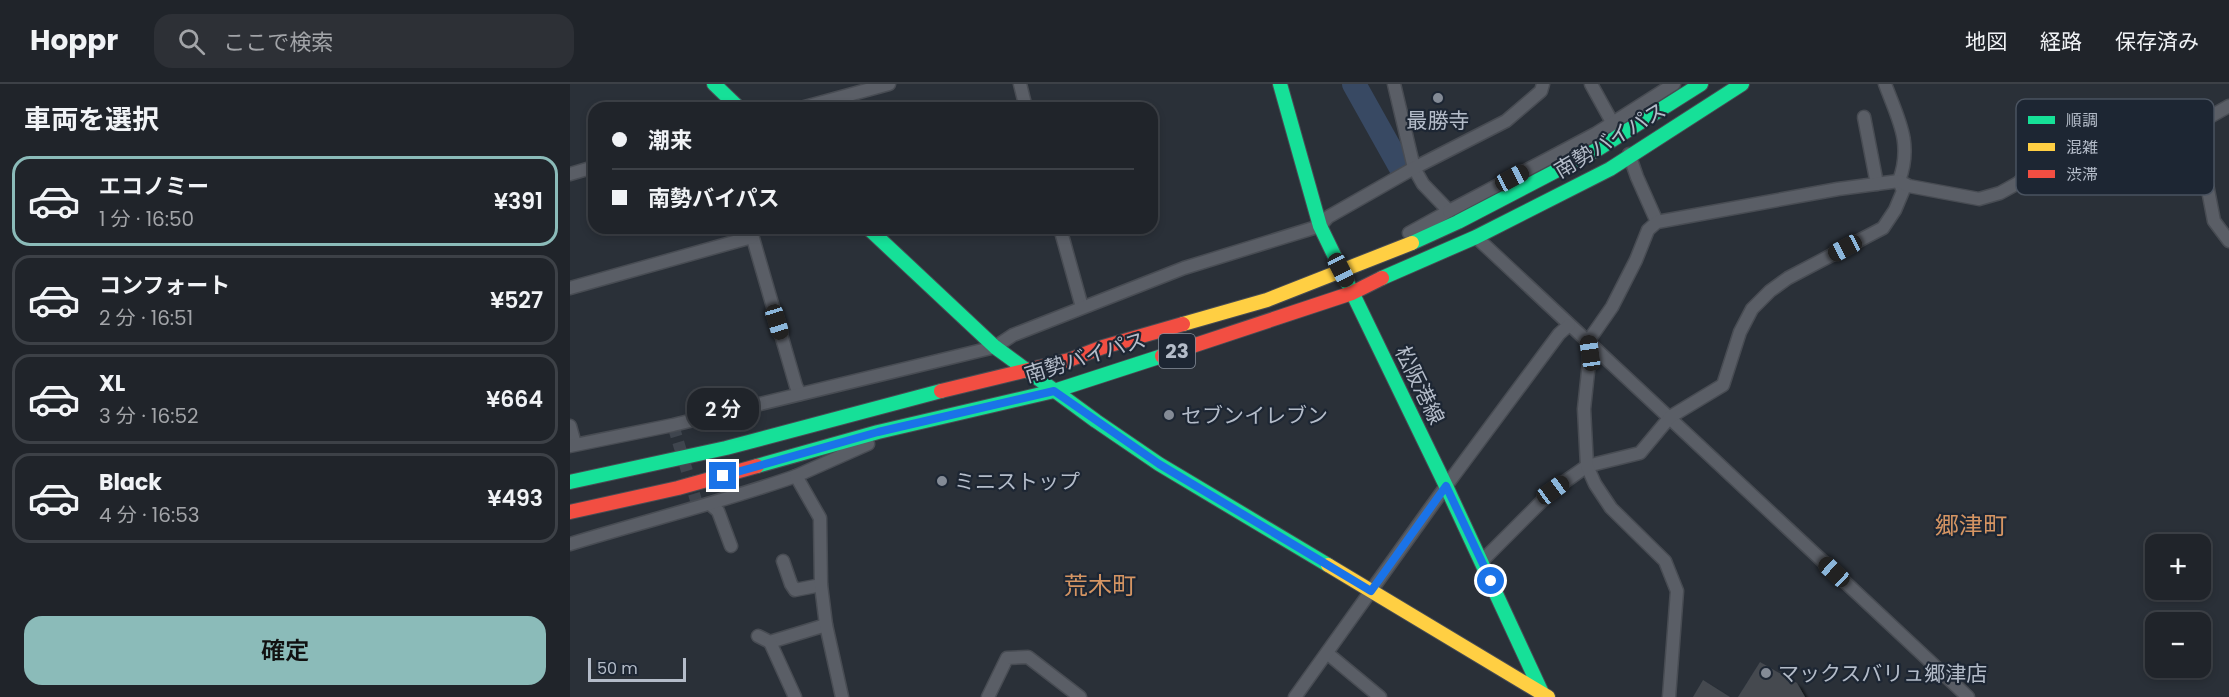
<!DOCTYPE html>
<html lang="ja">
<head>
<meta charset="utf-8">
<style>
	:root { --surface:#20242a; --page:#2d3036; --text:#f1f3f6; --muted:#a2a4a8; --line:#3d4147; --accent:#8bbbb9 }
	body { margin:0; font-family:Poppins,"Noto Sans JP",sans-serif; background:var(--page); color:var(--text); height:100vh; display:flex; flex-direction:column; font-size:22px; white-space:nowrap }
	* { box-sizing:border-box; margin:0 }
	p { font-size:20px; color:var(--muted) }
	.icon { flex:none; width:33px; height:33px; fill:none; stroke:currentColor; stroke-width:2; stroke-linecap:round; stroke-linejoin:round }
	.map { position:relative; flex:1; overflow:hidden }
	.details { display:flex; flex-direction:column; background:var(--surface); width:570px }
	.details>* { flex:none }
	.banner { position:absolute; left:18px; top:18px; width:570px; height:132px; border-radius:18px; box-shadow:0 3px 9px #0003,0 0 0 2px var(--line); display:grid; align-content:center; height:132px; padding:0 24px; background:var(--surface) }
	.controls { position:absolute; left:1575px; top:450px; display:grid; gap:12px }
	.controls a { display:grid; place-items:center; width:66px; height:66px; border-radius:12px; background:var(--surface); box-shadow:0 3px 9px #0003,0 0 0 2px var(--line); font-size:30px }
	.scale { position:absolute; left:18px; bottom:15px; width:98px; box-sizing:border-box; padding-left:6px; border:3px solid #b4bcc9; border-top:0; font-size:16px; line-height:21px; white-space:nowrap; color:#b4bcc9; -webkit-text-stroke:4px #1d2633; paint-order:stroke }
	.end { position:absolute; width:27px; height:27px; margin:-14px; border:8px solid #1a73e8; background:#fff; box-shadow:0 0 0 3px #fff }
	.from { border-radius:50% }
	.bubble { position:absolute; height:42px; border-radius:18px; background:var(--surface); box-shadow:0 3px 9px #0003,0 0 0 2px var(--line); font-size:20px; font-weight:600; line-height:42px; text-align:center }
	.car { position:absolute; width:18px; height:36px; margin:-18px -9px; border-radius:8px; box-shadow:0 0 4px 2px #0007; background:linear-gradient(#222 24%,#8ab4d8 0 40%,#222 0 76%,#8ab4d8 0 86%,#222 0) }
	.banner b { display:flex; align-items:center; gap:21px; height:57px; font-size:22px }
	.banner b+b { border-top:2px solid var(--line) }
	.banner i { width:15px; height:15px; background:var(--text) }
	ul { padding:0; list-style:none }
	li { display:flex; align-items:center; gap:18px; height:90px; margin:0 12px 9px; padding:0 12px; border:3px solid var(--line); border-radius:18px }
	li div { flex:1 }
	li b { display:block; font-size:22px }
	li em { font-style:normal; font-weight:600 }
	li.selected { border-color:var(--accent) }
	li>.icon { width:54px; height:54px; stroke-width:1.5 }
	h2 { padding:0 24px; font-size:27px; line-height:72px }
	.primary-button { display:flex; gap:12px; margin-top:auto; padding:12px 24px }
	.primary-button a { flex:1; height:69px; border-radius:18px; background:var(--accent); color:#111; font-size:24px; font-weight:600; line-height:69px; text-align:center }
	header { display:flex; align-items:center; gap:36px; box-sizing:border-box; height:84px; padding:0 30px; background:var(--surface); border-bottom:2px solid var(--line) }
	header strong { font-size:28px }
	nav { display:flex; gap:33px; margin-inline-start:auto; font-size:21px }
	.search { width:420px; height:54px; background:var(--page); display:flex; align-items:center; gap:15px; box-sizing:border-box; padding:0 21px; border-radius:18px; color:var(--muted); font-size:22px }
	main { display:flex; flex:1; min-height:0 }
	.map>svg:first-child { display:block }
</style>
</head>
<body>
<header>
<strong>Hoppr</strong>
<div class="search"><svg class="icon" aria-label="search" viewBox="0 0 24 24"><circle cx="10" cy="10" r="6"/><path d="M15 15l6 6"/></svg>ここで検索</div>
<nav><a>地図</a><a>経路</a><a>保存済み</a></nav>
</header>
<main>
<section class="details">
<h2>車両を選択</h2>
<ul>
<li class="selected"><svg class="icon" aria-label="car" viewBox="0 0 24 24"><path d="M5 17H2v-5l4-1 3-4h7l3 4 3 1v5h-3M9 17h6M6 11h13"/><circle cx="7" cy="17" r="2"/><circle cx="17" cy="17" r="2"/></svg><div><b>エコノミー</b><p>1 分 · 16:50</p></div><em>¥391</em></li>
<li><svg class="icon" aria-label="car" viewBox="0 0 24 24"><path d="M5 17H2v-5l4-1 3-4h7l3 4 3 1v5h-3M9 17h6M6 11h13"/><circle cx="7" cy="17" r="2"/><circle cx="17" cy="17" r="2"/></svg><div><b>コンフォート</b><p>2 分 · 16:51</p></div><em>¥527</em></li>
<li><svg class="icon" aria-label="car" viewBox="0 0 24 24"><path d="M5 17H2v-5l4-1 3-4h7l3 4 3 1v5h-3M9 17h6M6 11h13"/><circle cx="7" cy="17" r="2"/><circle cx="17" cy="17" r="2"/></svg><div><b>XL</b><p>3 分 · 16:52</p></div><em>¥664</em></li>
<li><svg class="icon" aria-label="car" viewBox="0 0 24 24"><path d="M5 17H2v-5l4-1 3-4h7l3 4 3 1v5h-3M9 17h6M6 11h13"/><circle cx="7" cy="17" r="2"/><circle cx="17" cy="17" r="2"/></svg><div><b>Black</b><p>4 分 · 16:53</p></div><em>¥493</em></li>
</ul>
<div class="primary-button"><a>確定</a></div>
</section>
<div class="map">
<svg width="1659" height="613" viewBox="0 0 1659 613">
	<defs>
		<filter id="shadow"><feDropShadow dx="5" dy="5" stdDeviation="1.5" flood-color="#0009"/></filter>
	</defs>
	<rect width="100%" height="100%" fill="#2a3038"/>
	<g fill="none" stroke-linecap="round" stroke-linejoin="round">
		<polyline stroke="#384963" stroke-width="24" points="784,0 831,84"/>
	</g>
	<g fill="#444950" filter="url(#shadow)">
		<polygon points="1190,578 1227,599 1235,613 1168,613"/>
		<polygon points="1133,596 1160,613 1123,613"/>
	</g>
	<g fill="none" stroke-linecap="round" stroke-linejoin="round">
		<polyline stroke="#3f454e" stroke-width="12" stroke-dasharray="12 6" stroke-linecap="butt" points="103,341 128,423"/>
		<defs>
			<g id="street">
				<polyline points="450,0 456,24"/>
				<polyline points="824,0 844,84 853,100 879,127 839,149"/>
				<polyline points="1021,0 1047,47"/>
				<polyline points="231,24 319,0"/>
				<polyline points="1294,33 1307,100"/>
				<polyline points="1627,40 1629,59 1644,137 1659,157"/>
				<polyline points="1059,70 1067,93 1087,138"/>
				<polyline points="0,90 24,83"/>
				<polyline points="879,127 1025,50 1104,0"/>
				<polyline points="180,144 226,302 230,310"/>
				<polyline points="490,144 512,223"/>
				<polyline points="906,153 1398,613"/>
				<polyline points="0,204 182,153"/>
				<polyline points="0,342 5,360"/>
				<polyline points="0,362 103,341 425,263 443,251 614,184 750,142 758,133 844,84 936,37 971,7 973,0"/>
				<polyline points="141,421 148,427 161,462"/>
				<path d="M0,460C75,437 152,418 226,392"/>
				<polyline points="213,477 221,500 225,506 251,501"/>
				<path d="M911,478L983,406L1017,382L1070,369L1100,333L1153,301L1170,248L1182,225L1200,207L1218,194L1313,144L1325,126L1333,107L1329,97C1343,59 1328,35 1315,0"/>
				<polyline points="188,552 200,558 256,541"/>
				<polyline points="200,558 225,613"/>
				<polyline points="757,569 810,613"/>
				<polyline points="272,613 256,541 251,501 250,434 226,392 298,360"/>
				<polyline points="418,613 437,574 458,573 510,613"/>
				<polyline points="725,613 876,402 989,250 999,241"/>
				<polyline points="1099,613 1107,507 1095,477 1041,424 1025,400 1017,382 1014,325 1020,269 1019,256 1042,223 1066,176 1078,146 1087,138 1268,105 1329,97 1339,102 1409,115 1430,109 1448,99 1459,89 1468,68 1498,61 1554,53 1616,40 1627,40 1659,22"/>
			</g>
			<g id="fast">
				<polyline points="144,0 169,24"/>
				<polyline points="710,0 750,142 876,402 973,611"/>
				<polyline points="298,144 425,263 526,337 589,380 758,481"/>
				<polyline points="842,159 888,138 1028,65 1131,0"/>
				<polyline points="812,194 906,153 1040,85 1172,0"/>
				<polyline points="187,382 308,348 484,307 592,272"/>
				<polyline points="0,398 156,364 371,307"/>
			</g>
			<g id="slow">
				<polyline points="613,240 697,216 842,159"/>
				<polyline points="758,481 978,613"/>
			</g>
			<g id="jam">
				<polyline points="592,272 782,209 812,194"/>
				<polyline points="371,307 499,276 533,263 613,240"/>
				<polyline points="0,428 108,404 187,382"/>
			</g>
		</defs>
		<use href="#street" stroke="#484c53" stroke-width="15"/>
		<use href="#fast" stroke="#484c53" stroke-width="16"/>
		<use href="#slow" stroke="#484c53" stroke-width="16"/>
		<use href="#jam" stroke="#484c53" stroke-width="16"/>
		<use href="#street" stroke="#5a5e66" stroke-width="12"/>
		<use href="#fast" stroke="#16e098" stroke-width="14"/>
		<use href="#slow" stroke="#ffcf43" stroke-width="14"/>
		<use href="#jam" stroke="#f24e42" stroke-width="14"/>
	</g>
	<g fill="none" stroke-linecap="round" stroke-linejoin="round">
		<polyline stroke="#1a73e8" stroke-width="8" points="153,392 308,348 484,307 589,380 801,507 876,402 921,497"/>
	</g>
	<g fill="#848b96" stroke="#1d2633" stroke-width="2">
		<circle cx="868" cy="14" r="6"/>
		<circle cx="599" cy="331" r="6"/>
		<circle cx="372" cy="397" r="6"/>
		<circle cx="1196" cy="589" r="6"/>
	</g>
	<g text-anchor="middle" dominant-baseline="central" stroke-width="4.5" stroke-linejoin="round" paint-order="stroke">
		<rect fill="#1d2633" stroke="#878f9c" stroke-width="1.5" x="589" y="250" width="36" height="34" rx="4.5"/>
		<g font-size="20" font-weight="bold" fill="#b4bcc9">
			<text x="607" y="267">23</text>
		</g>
		<g font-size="21" fill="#b4bcc9" stroke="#1d2633" text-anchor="start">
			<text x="868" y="36" text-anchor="middle">最勝寺</text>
			<text x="611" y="331">セブンイレブン</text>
			<text x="384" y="397">ミニストップ</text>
			<text x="1208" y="589">マックスバリュ郷津店</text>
		</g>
		<g font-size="21" fill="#b4bcc9" stroke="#1d2633">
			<text transform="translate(1040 56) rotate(-31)">南勢バイパス</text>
			<text transform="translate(515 273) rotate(-17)">南勢バイパス</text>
			<text transform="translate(850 301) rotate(64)">松阪港線</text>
		</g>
		<g font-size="24" fill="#d59563" stroke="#1d2633">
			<text x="1401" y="441">郷津町</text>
			<text x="530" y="501">荒木町</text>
		</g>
	</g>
	<rect x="1446" y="15" width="198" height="96" rx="9" fill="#1d2633" stroke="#4a5360" stroke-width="1.5"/>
	<rect x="1458" y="32" width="27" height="8" fill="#16e098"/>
	<rect x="1458" y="59" width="27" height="8" fill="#ffcf43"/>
	<rect x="1458" y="86" width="27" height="8" fill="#f24e42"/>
	<g font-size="16" fill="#b4bcc9">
		<text x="1496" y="42">順調</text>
		<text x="1496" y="69">混雑</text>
		<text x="1496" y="96">渋滞</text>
	</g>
</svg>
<div class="controls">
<a>+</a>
<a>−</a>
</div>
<div class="scale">50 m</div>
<i class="end from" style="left:921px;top:497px"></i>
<i class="end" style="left:153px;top:392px"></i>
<div class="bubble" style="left:117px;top:304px;width:72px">2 分</div>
<i class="car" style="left:942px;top:94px;rotate:62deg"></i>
<i class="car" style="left:1275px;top:164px;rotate:242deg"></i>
<i class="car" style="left:771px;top:186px;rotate:153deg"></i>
<i class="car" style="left:207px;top:238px;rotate:163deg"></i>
<i class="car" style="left:1020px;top:269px;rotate:352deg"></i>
<i class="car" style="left:983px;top:406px;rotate:54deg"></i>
<i class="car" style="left:1264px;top:488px;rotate:313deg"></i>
<div class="banner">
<b><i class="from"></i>潮来</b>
<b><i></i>南勢バイパス</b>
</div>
</div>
</main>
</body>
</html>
